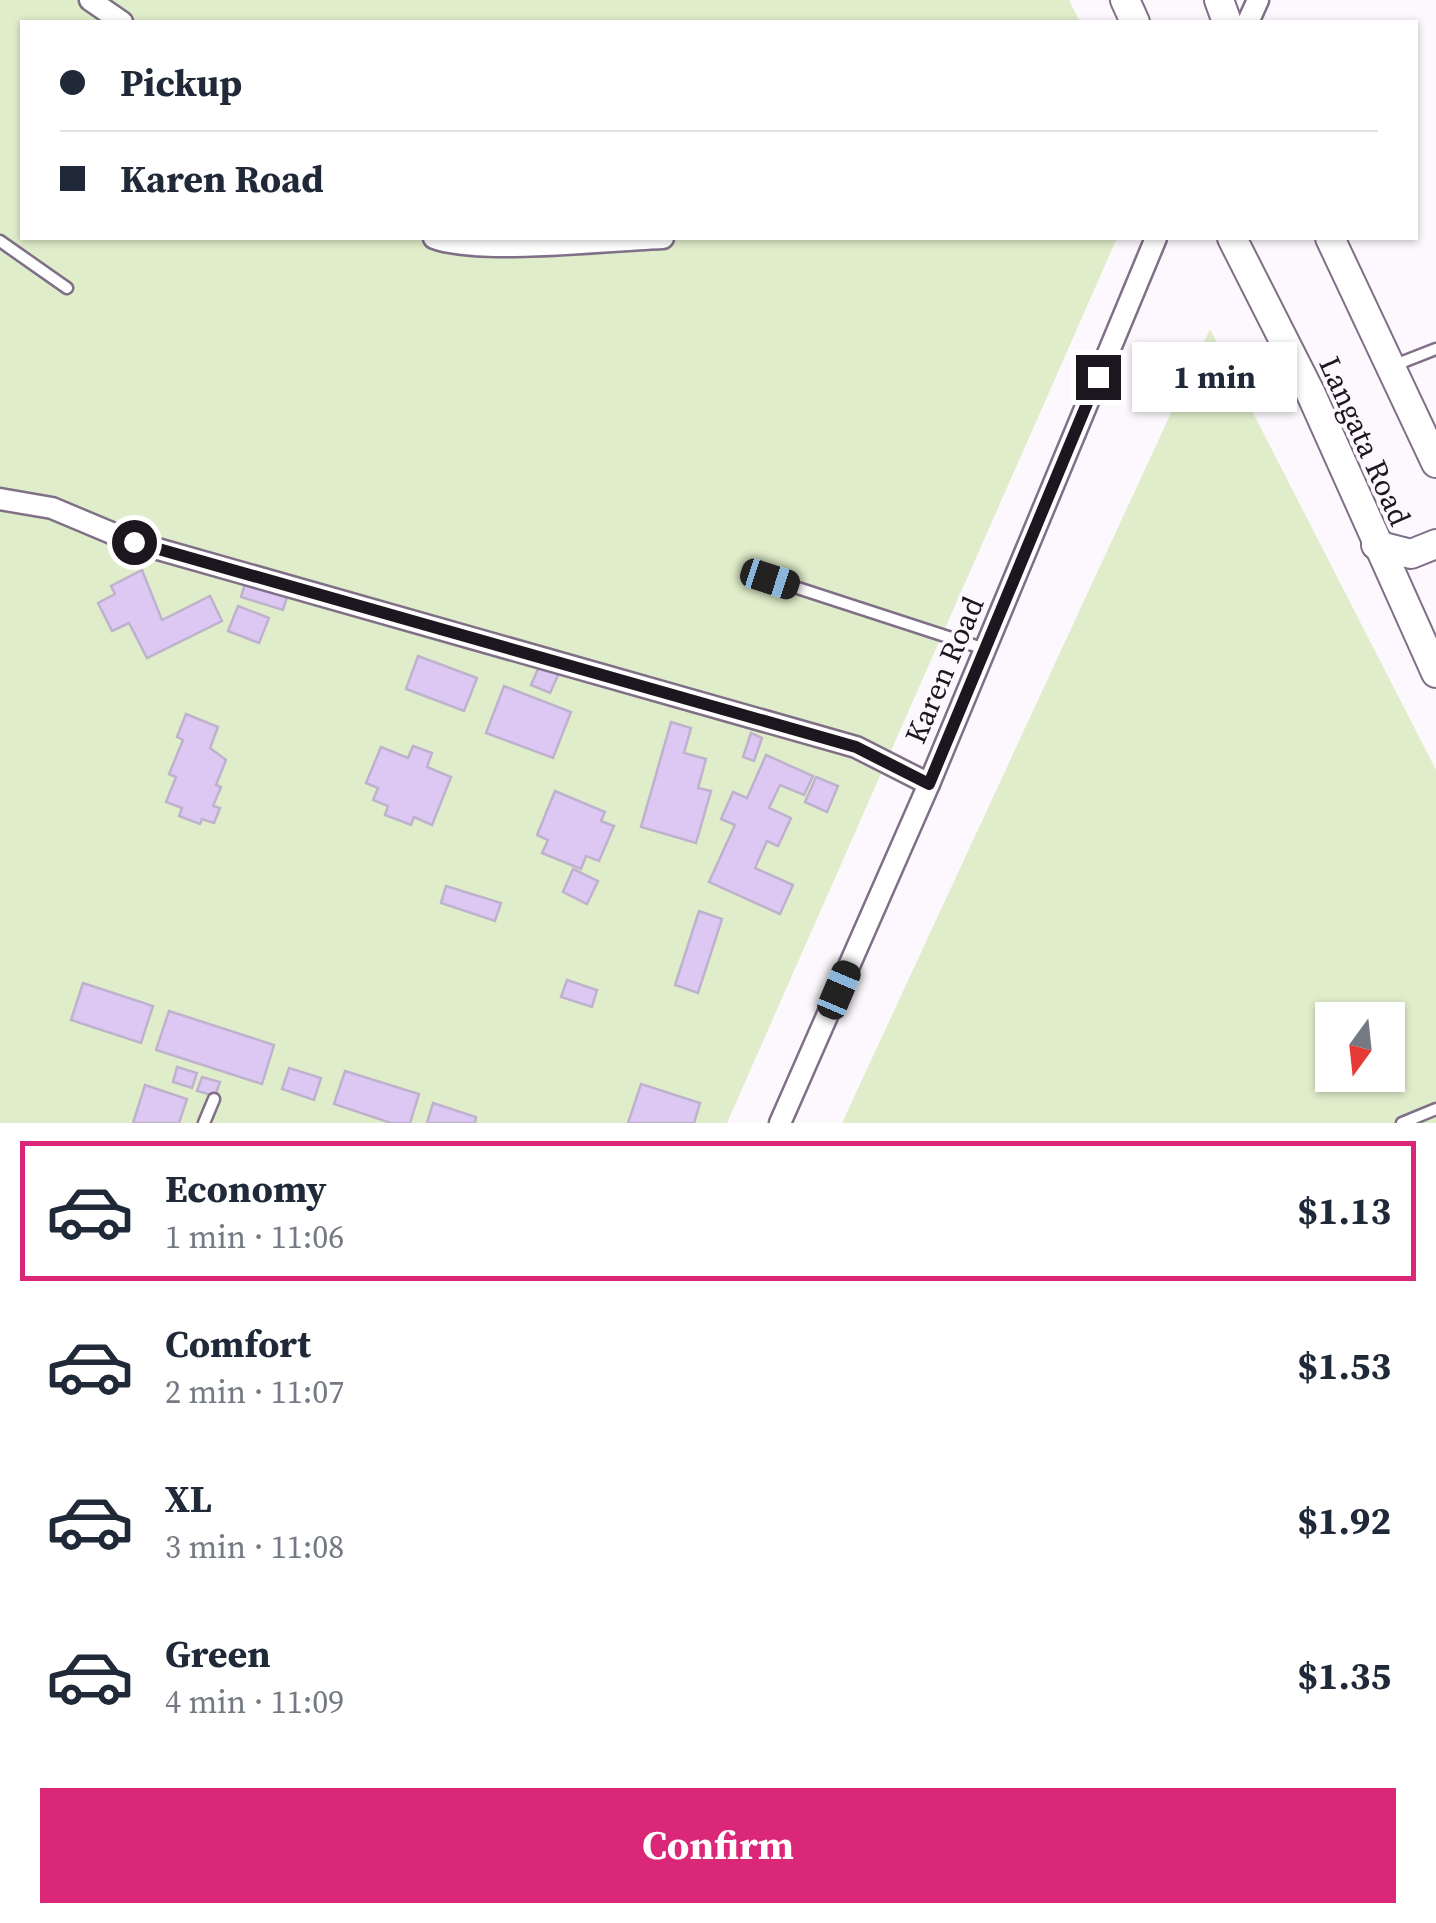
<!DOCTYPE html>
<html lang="en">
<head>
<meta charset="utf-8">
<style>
	:root { --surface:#fff; --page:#f6f6f7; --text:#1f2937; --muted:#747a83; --line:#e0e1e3; --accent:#db2777 }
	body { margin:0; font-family:"Source Serif 4",serif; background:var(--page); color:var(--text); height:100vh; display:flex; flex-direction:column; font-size:38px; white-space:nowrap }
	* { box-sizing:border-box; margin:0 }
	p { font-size:32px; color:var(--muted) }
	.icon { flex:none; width:55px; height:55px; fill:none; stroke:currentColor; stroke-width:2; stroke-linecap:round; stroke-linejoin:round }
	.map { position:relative; height:1123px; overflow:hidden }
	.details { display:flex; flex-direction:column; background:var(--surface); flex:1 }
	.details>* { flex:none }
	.guide { position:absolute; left:20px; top:20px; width:1398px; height:220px; border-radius:0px; box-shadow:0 2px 8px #0004; display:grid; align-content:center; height:220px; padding:0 40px; background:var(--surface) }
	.needle { width:65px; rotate:195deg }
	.tools { position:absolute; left:1315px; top:1002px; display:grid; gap:20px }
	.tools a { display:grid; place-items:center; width:90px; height:90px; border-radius:0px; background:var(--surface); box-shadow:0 2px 8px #0004; font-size:50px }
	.end { position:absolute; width:45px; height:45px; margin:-22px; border:12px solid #1c161f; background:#fff; box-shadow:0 0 0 5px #fff }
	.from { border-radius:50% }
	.bubble { position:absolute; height:70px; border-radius:0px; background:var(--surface); box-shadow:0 2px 8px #0004; font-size:32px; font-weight:700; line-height:70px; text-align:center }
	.car { position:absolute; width:30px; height:60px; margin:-30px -15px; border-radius:12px; box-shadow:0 0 8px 2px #0007; background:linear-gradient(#222 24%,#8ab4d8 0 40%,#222 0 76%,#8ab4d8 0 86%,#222 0) }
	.guide b { display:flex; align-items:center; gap:35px; height:95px; font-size:38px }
	.guide b+b { border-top:2px solid var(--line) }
	.guide i { width:25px; height:25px; background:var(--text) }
	ul { padding:18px 0 0; list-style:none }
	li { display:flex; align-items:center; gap:30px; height:140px; margin:0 20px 15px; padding:0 20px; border:5px solid transparent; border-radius:0px }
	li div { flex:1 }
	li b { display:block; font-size:38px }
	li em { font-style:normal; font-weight:700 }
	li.on { border-color:var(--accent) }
	li>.icon { width:90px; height:90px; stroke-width:1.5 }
	.cta { display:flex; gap:20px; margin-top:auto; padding:20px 40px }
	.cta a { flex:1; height:115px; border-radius:0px; background:var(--accent); color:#fff; font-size:40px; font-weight:700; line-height:115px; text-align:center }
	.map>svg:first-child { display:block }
</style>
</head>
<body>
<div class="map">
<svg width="1436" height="1123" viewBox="0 0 1436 1123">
	<rect width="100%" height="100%" fill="#fcf8fd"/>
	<g fill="#e0edca" fill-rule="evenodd">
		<polygon points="0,0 1069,0 1080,22 22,22 22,238 1117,238 727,1123 0,1123"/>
		<path d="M1210,329L1436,770V1123H842ZM1332,1020H1388V1075H1332Z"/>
	</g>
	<g fill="#dcc8f3" stroke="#beb2cd" stroke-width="2.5">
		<polygon points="142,570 162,620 210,596 222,621 147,658 129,623 112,631 98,603 115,594 111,586"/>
		<polygon points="247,577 289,590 283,610 241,597"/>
		<polygon points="238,606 269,618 259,643 228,631"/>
		<polygon points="418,656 477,678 464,711 406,689"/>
		<polygon points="541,662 560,671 550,693 531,685"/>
		<polygon points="504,686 571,712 553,758 486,733"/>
		<polygon points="186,714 218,727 210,748 226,760 216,785 221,787 213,806 220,808 214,823 202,819 200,824 179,816 182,808 166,802 176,777 169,774 183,740 177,737"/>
		<polygon points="671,722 691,728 684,753 706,759 698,788 711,791 696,843 641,827"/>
		<polygon points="751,733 762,738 754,761 743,757"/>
		<polygon points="413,746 432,753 427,767 451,777 432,825 414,817 411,825 385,815 388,806 373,800 378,788 366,783 381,747 408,758"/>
		<polygon points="766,755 813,776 804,795 780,785 769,808 791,818 778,846 767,841 755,868 793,885 780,914 709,882 735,825 721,819 733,792 747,798"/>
		<polygon points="816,777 838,786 827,812 805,802"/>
		<polygon points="555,791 605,812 601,821 614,826 599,861 586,856 581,869 542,853 548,840 537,835"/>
		<polygon points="573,869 598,881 587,904 563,892"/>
		<polygon points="446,886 501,903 495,921 441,903"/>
		<polygon points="699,911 722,919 698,993 675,985"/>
		<polygon points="567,980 597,990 592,1007 561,997"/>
		<polygon points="83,983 153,1006 141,1043 71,1020"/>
		<polygon points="169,1011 274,1045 262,1084 156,1050"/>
		<polygon points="177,1067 197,1073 192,1088 173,1082"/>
		<polygon points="289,1068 321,1078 314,1100 282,1089"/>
		<polygon points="345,1071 419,1094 410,1123 391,1123 334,1104"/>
		<polygon points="202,1077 220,1082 215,1096 197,1091"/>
		<polygon points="641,1084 700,1103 694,1123 628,1123"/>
		<polygon points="145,1085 187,1099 179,1123 133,1123"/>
		<polygon points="433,1103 476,1117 475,1123 427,1123"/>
	</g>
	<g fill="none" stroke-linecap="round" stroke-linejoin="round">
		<defs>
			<g id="service">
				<polyline points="0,241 67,288"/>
				<polyline points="1395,365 1436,349"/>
				<polyline points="770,579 985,649"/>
				<polyline points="204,1123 214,1099"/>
				<polyline points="1402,1123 1436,1109"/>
			</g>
			<g id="minor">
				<polyline points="90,0 122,22"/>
				<polyline points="1248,22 1258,0"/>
				<path d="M434,238C479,255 609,240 663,238"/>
				<polyline points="0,499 52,508 133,542 856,747 929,784"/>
				<polyline points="780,1123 929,784 1156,238"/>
			</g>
			<g id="secondary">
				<polyline points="1125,0 1135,22"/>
				<polyline points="1219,0 1227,22"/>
				<polyline points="1232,238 1311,394 1436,673"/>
				<polyline points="1330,238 1436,463"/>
				<polyline points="1376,545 1411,554 1436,544"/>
			</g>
		</defs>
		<use href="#service" stroke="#807087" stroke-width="15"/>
		<use href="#minor" stroke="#807087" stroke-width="25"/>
		<use href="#secondary" stroke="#807087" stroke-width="32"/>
		<use href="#service" stroke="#fff" stroke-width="10"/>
		<use href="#minor" stroke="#fff" stroke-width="20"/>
		<use href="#secondary" stroke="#fff" stroke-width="28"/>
	</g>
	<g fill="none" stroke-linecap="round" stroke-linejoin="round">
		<polyline stroke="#1c161f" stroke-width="12" points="134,542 856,747 929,784 1098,377"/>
	</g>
	<g text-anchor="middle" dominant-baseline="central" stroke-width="8" stroke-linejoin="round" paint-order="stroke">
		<g font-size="30" fill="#1c161f" stroke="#fcf8fd">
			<text transform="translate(1365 441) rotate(66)">Langata Road</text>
			<text transform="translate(944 670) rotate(-67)">Karen Road</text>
		</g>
	</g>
</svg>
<div class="tools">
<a><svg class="needle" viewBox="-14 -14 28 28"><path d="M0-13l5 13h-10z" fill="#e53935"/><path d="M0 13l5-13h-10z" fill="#747a83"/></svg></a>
</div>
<i class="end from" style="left:134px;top:542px"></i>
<i class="end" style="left:1098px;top:377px"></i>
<div class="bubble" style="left:1132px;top:342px;width:165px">1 min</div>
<i class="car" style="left:770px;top:579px;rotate:108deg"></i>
<i class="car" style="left:839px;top:990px;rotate:23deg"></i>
<div class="guide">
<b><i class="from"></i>Pickup</b>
<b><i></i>Karen Road</b>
</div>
</div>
<section class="details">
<ul>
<li class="on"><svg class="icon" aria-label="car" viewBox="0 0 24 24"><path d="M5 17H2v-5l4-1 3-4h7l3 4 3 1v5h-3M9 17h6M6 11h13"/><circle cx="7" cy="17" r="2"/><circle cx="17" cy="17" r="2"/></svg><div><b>Economy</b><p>1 min · 11:06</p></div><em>$1.13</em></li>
<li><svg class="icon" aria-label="car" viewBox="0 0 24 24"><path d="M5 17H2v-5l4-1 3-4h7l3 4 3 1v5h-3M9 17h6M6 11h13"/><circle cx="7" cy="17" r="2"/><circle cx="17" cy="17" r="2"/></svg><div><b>Comfort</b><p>2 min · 11:07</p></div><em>$1.53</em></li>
<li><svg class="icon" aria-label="car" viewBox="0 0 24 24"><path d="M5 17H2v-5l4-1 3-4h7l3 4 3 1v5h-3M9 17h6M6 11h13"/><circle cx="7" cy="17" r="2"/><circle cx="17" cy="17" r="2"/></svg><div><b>XL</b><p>3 min · 11:08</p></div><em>$1.92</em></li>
<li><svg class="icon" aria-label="car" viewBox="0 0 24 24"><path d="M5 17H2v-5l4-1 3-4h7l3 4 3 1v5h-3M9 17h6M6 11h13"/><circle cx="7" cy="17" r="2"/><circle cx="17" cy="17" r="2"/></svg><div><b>Green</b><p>4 min · 11:09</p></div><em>$1.35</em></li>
</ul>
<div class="cta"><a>Confirm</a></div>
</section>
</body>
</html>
